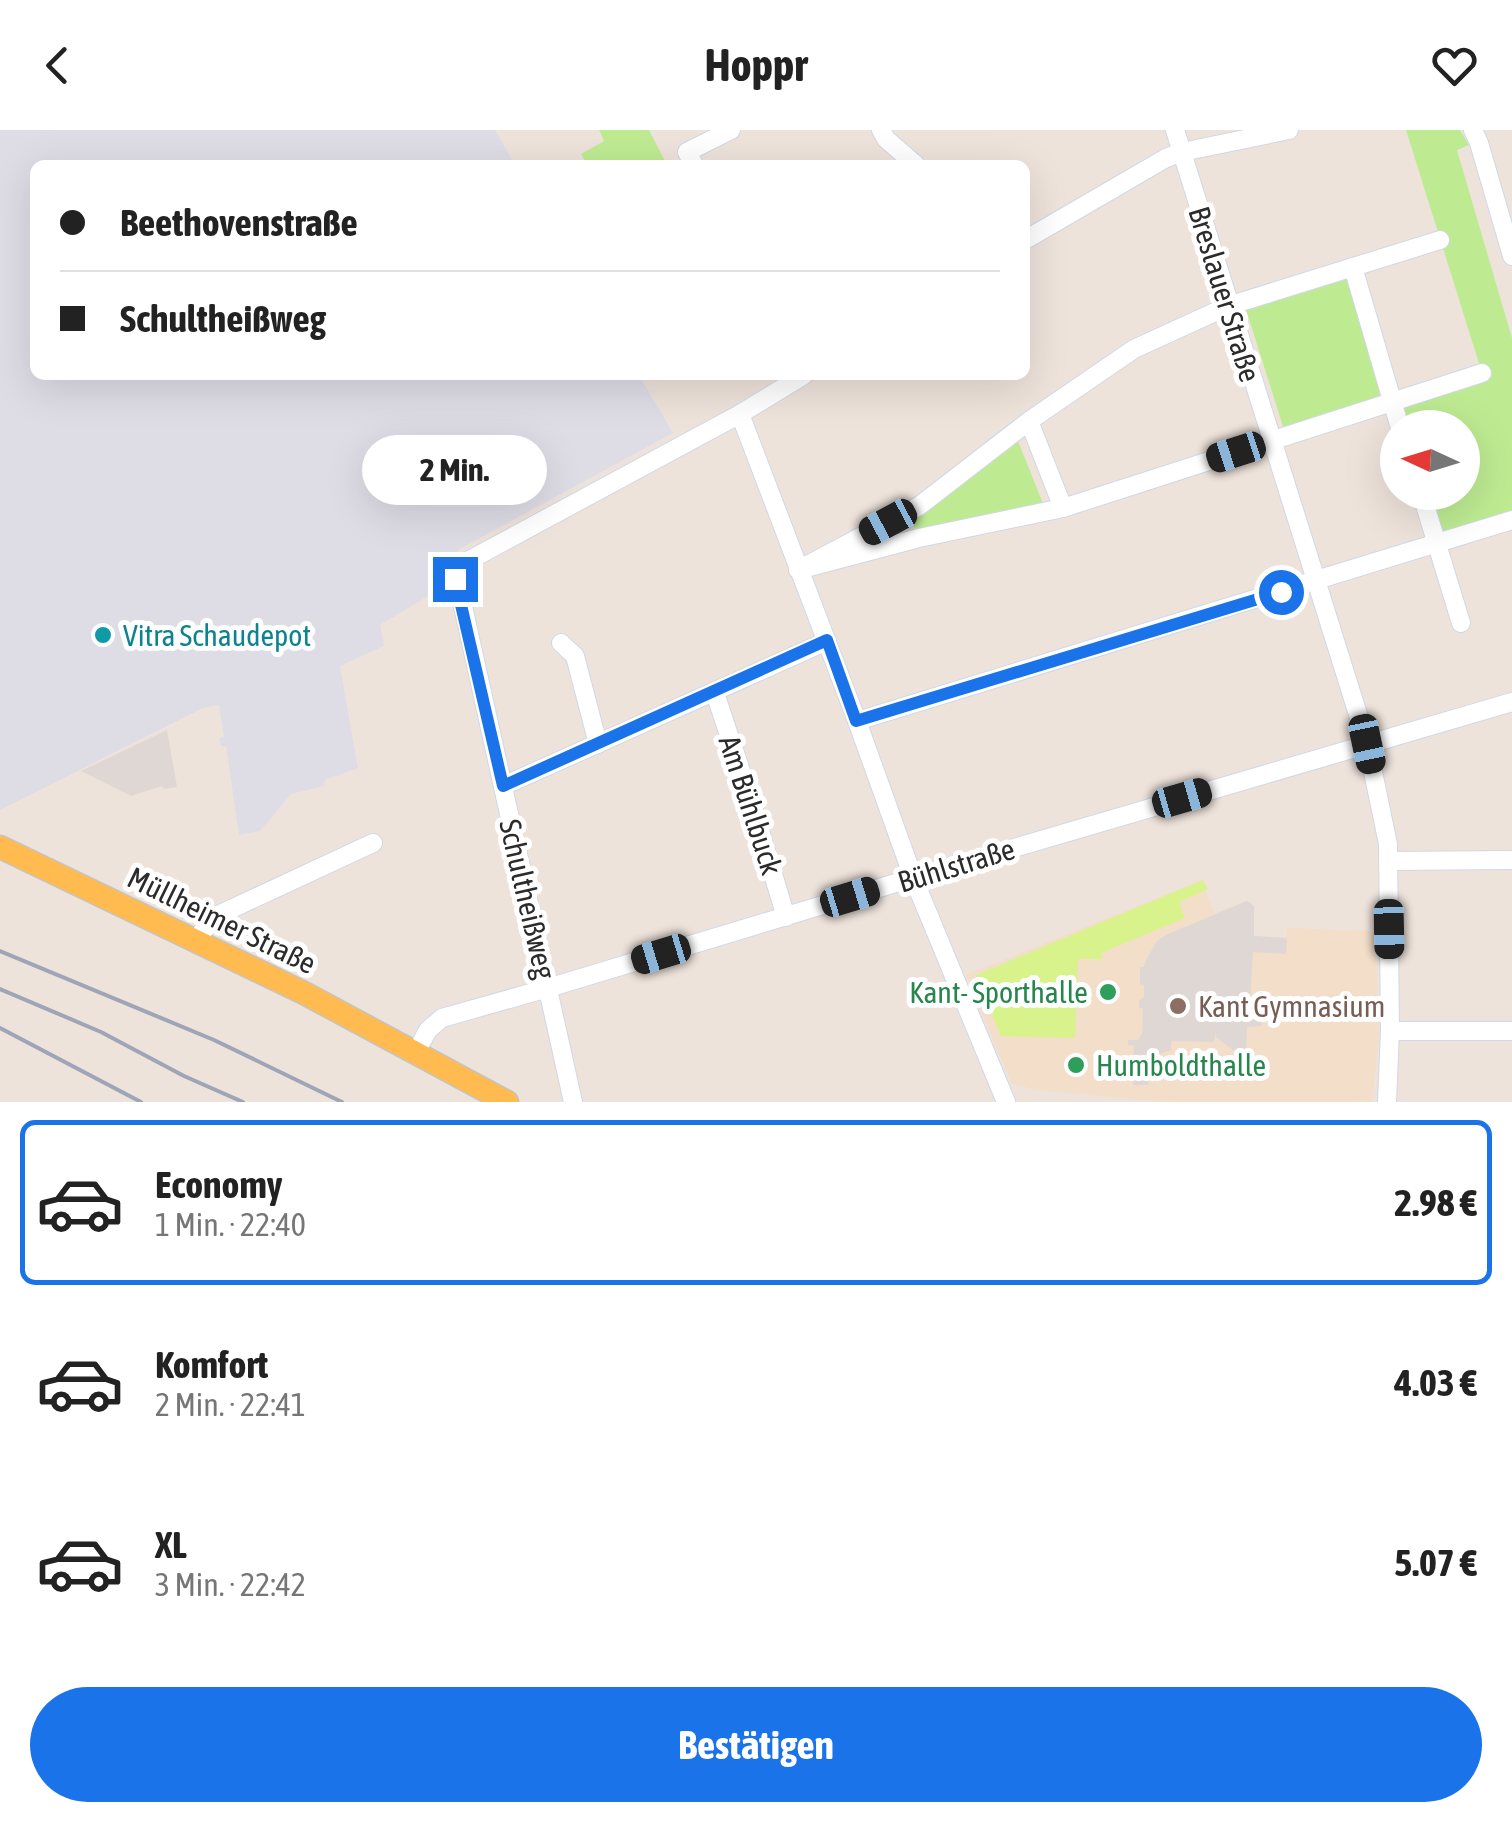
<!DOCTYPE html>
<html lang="de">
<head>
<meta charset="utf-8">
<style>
	:root { --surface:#fff; --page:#f2f2f2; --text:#222; --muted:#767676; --line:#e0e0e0; --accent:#1a73e8 }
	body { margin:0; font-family:"Asap Condensed",sans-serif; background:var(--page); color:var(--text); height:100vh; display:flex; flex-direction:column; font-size:38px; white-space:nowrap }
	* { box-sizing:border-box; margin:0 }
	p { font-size:32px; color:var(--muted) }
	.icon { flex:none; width:55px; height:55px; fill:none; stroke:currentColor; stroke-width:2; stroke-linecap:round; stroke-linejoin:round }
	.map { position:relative; height:972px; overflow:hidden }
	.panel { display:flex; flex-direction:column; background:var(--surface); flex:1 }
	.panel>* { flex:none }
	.top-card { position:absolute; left:30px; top:30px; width:1000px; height:220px; border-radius:15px; box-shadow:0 10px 40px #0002; display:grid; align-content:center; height:220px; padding:0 30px; background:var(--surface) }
	.needle { width:65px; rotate:274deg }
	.controls { position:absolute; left:1380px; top:280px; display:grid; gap:20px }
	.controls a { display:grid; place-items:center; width:100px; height:100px; border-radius:50%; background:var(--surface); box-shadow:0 10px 40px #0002; font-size:50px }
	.end { position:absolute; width:45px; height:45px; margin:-22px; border:12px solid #1a73e8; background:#fff; box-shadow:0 0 0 5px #fff }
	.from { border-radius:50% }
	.bubble { position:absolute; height:70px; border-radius:35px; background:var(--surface); box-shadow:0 10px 40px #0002; font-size:32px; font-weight:700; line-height:70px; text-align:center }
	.car { position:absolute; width:30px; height:60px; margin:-30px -15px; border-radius:12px; box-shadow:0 0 8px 2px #0007; background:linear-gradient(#222 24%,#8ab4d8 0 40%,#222 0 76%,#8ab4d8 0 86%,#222 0) }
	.top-card b { display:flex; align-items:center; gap:35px; height:95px; font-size:38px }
	.top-card b+b { border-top:2px solid var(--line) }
	.top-card i { width:25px; height:25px; background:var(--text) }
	ul { padding:18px 0 0; list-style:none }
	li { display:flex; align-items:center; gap:30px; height:165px; margin:0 20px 15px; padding:0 10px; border:5px solid transparent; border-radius:15px }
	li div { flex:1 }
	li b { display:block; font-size:38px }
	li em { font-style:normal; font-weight:700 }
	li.on { border-color:var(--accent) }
	li>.icon { width:90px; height:90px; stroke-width:1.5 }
	.cta { display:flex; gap:20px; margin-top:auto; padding:20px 30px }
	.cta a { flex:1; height:115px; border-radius:60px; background:var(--accent); color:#fff; font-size:40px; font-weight:700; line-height:115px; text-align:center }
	header { display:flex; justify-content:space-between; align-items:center; height:130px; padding:0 30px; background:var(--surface); font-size:45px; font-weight:700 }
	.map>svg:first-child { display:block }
</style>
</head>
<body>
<header><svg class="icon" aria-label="back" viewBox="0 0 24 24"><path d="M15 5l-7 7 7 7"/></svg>Hoppr<svg class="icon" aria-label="heart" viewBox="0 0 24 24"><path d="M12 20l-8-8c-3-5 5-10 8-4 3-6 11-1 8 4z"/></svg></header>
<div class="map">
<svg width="1512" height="972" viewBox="0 0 1512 972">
	<rect width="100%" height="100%" fill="#eee3db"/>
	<polygon fill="#dedde6" points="0,0 495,0 515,35 35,35 35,245 639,245 673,303 458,420 445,456 380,495 384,516 340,536 358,638 325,650 324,656 291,664 260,701 239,705 226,616 221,616 219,608 224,607 219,575 203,578 0,680"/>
	<polygon fill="#f2dec9" points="1202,750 1214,783 1247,771 1254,776 1254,806 1286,808 1287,798 1375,801 1379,906 1372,972 1163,972 1039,960 1012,954 966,845"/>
	<g fill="#beeb92">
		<polygon points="599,0 649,0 667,35 587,35 581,24 604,11"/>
		<polygon points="1406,0 1460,0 1469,15 1457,20 1512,208 1512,390 1437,413 1421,363 1462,362 1462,298 1400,297 1392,271 1286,306 1243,170 1353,137 1392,271 1482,243"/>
		<polygon points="1016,306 1044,376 922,401 914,397 913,387"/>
	</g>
	<polygon fill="#d8f38c" points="1203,750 1208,759 1179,772 1185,788 1101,823 1103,829 1078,829 1075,908 1001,906 976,845"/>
	<g fill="#ded7d3">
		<polygon points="167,600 177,657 164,659 162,656 131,666 81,641"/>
		<polygon points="1247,771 1254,776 1254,806 1287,808 1286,824 1253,822 1250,872 1247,872 1246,889 1262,890 1261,896 1247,897 1246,921 1234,921 1216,907 1216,900 1214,912 1171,911 1171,920 1159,924 1152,931 1148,955 1133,955 1134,916 1128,915 1128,910 1138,910 1142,904 1143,879 1139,877 1139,870 1144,867 1144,855 1140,854 1140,837 1144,837 1145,832 1157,811 1166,805"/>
	</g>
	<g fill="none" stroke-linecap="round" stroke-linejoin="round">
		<defs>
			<g id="minor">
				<polyline points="881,0 886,9 916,35"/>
				<polyline points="1175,0 1367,613 1388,714 1390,901 1387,972"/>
				<polyline points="1473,0 1479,13 1512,126"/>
				<polyline points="694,35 687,22 731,0"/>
				<polyline points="1025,110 1166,28 1182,22 1289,0"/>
				<polyline points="1353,137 1400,298"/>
				<polyline points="740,284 857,591 913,747 1006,972"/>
				<polygon points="1029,291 1063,378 919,408 798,440 919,376"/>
				<polyline points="1029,291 1134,219 1228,176 1440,110"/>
				<polyline points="1421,362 1461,493"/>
				<polyline points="1063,378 1482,243"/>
				<polyline points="561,513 575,526 598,614"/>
				<polyline points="715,563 753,678 786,787"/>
				<polyline points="857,591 1512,390"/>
				<polyline points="503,656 827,511"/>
				<polyline points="1388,731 1512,730"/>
				<polyline points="196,809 216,786 373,713"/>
				<polyline points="1390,901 1512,901"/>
				<polyline points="416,922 428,900 442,888 548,858 922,745 1512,572"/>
				<polyline points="573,972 456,445 464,433 740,284 804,245"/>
			</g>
			<polyline id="major" points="0,717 304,863 507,972"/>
		</defs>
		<use href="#minor" stroke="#d0d8e5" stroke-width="20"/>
		<use href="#major" stroke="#c4c4c4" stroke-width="25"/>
		<use href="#minor" stroke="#fff" stroke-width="18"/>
		<use href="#major" stroke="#ffbb50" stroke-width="22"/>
		<g stroke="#9da5b7" stroke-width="4">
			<polyline points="0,821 214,910 342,972"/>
			<polyline points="0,859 101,902 184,946 243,972"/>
			<polyline points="0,898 141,972"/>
		</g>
	</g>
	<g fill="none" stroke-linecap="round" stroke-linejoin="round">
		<polyline stroke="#1a73e8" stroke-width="12" points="455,449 503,656 827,510 856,591 1281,462"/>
	</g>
	<circle fill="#0f9aa8" stroke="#fff" stroke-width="4" cx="103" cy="505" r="10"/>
	<g fill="#2e9e5b" stroke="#fff" stroke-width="4">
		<circle cx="1108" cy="862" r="10"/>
		<circle cx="1076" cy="935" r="10"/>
	</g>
	<circle fill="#8d6e63" stroke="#fff" stroke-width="4" cx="1178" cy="876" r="10"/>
	<g text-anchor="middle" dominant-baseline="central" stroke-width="10" stroke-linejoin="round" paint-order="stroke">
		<g font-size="30" fill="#2b2b2b" stroke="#fff">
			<text transform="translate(1225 164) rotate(73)">Breslauer Straße</text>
			<text transform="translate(751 675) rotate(72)">Am Bühlbuck</text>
			<text transform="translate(956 735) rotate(-17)">Bühlstraße</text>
			<text transform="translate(528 769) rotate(77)">Schultheißweg</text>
			<text transform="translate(222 790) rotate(26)">Müllheimer Straße</text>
		</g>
		<g font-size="30" fill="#0d838f" stroke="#fff" text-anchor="start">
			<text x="123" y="505">Vitra Schaudepot</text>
		</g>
		<g font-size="30" fill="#27864d" stroke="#fff" text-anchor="end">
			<text x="1088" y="862">Kant- Sporthalle</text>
			<text x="1096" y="935" text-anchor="start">Humboldthalle</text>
		</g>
		<g font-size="30" fill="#785e54" stroke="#fff" text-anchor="start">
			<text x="1198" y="876">Kant Gymnasium</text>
		</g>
	</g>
</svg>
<div class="controls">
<a><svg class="needle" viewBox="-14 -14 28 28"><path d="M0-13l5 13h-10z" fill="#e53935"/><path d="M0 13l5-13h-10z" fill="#767676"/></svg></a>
</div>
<i class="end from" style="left:1281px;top:462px"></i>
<i class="end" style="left:455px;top:449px"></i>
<div class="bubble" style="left:362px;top:305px;width:185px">2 Min.</div>
<i class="car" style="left:1236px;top:322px;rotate:252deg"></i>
<i class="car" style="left:888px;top:392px;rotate:242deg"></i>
<i class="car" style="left:1367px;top:614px;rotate:168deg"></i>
<i class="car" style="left:1182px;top:668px;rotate:74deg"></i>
<i class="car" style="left:850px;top:767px;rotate:73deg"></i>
<i class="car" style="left:1389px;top:799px;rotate:179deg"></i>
<i class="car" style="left:661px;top:824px;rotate:253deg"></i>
<div class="top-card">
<b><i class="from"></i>Beethovenstraße</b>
<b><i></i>Schultheißweg</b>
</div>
</div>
<section class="panel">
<ul>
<li class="on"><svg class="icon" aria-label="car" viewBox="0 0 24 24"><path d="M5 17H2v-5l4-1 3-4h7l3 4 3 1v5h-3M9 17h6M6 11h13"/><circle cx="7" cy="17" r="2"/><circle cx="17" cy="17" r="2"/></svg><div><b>Economy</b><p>1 Min. · 22:40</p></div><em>2.98 €</em></li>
<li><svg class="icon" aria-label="car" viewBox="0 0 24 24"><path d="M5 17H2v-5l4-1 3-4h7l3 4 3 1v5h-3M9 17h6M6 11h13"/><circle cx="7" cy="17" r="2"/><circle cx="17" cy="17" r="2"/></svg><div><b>Komfort</b><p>2 Min. · 22:41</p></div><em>4.03 €</em></li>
<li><svg class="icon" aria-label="car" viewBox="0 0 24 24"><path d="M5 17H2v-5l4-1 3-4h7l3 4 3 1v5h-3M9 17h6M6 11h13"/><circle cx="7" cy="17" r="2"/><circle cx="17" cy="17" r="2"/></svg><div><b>XL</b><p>3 Min. · 22:42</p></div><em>5.07 €</em></li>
</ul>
<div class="cta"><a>Bestätigen</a></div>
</section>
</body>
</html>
